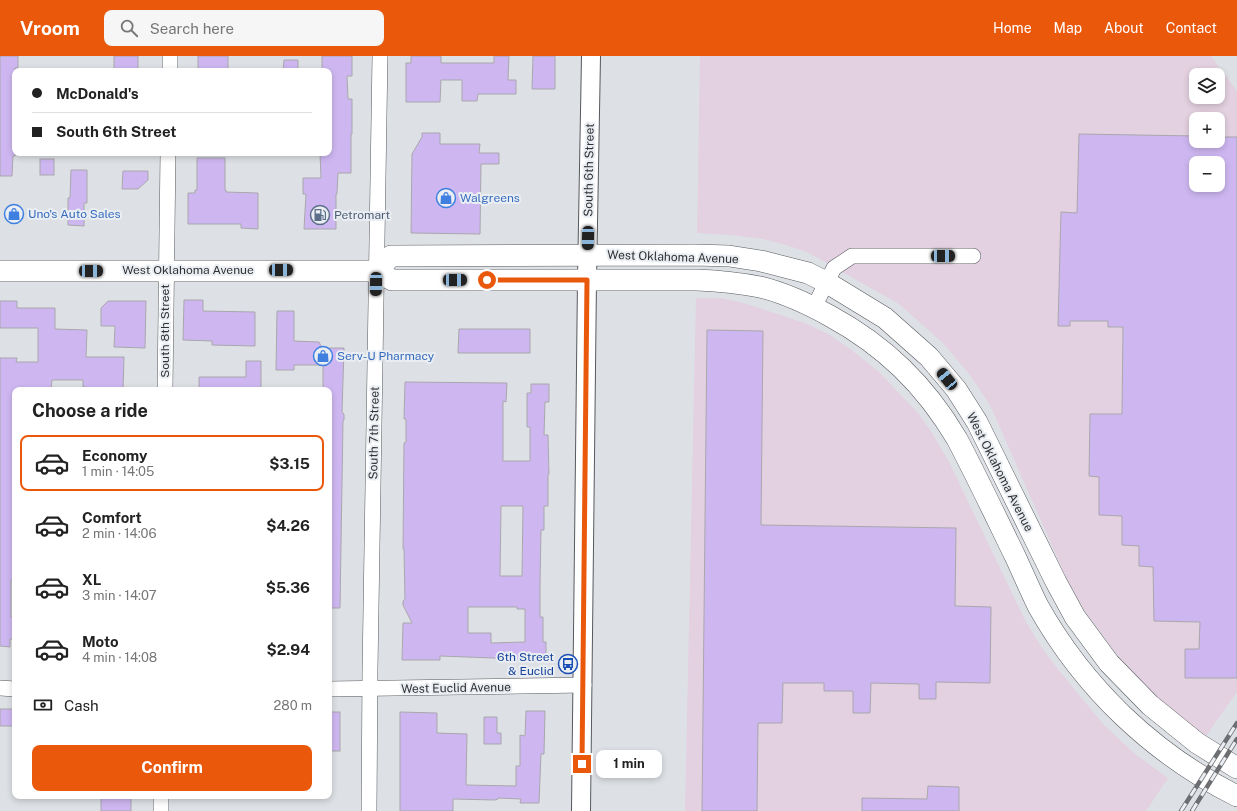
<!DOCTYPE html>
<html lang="en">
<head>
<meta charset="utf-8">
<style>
	:root { --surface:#fff; --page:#f6f6f6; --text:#222; --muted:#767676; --line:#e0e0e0; --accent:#ea580c }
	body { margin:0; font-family:"Public Sans",sans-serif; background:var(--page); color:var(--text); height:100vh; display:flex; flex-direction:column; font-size:15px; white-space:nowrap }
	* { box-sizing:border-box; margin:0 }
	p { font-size:13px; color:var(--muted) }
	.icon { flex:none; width:22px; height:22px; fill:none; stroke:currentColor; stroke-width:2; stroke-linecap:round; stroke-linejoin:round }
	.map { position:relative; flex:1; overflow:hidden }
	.side { position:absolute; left:12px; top:331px; width:320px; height:412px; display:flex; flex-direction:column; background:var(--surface); border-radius:8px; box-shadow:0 2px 6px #0003 }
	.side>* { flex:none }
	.banner { position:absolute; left:12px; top:12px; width:320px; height:88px; border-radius:8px; box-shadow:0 2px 6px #0003; display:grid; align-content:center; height:88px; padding:0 20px; background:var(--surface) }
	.tools { position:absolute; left:1189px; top:12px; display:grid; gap:8px }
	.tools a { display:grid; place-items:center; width:36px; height:36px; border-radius:8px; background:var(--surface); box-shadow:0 2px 6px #0003; font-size:20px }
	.end { position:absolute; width:18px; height:18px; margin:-9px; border:5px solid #ea580c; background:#fff; box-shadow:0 0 0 2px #fff }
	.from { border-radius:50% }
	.bubble { position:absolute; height:28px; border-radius:8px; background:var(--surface); box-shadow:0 2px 6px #0003; font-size:13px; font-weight:700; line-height:28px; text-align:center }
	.car { position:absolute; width:12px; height:24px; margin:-12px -6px; border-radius:5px; box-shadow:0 0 3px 1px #0007; background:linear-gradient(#222 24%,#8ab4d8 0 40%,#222 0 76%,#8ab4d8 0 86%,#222 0) }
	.banner b { display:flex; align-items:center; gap:14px; height:38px; font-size:15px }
	.banner b+b { border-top:1px solid var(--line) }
	.banner i { width:10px; height:10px; background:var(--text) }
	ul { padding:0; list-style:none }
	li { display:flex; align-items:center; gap:12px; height:56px; margin:0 8px 6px; padding:0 12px; border:2px solid transparent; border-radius:8px }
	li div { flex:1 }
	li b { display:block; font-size:15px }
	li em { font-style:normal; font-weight:700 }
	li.selected { border-color:var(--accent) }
	li>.icon { width:36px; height:36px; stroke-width:1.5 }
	h2 { padding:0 20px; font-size:18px; line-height:48px }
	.pay { display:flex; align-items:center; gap:10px; height:44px; padding:0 20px; font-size:15px }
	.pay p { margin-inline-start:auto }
	.cta { display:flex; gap:8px; margin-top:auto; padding:8px 20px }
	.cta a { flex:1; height:46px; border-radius:8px; background:var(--accent); color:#fff; font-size:16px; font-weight:700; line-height:46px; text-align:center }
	header { display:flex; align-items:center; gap:24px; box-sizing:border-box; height:56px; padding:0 20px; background:var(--accent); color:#fff }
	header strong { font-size:19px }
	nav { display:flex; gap:22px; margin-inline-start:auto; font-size:14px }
	.search { width:280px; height:36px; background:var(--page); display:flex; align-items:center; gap:10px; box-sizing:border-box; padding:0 14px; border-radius:8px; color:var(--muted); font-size:15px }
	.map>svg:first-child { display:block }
</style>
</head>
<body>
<header>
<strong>Vroom</strong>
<div class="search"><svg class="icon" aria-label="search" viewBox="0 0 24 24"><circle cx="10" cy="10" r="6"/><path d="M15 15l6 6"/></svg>Search here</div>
<nav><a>Home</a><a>Map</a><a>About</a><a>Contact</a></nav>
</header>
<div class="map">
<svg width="1237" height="755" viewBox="0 0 1237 755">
	<rect width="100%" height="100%" fill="#dde1e5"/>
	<g fill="#e3d0e0" fill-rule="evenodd">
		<path d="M700,0H1211L1237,35V636L1206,680L1158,642L1118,600L1084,554L1065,519L990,349L970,319L943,287L899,248L807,196L786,189L763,183L731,179L697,177ZM1196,19H1218V41H1196ZM1196,63H1218V85H1196ZM1196,107H1218V129H1196Z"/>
		<polygon points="696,242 720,242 740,246 781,259 807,268 830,279 854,296 878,315 918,357 932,377 949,406 1026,566 1042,592 1061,617 1103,668 1135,698 1168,722 1146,755 685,755"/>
	</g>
	<g fill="#ceb7f1" stroke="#a9a7ac" fill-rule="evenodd">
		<polygon points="0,0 18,0 18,12 15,12 15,100 13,100 12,120 0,120"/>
		<rect x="114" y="0" width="24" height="15"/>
		<rect x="198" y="0" width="30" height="15"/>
		<polygon points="322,0 352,0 352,20 347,20 348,43 352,43 352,78 351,78 351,117 338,117 337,138 336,138 336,173 304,173 306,138 303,138 303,122 321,122 320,97 329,97 329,15 322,15"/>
		<polygon points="411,0 441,0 441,7 494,7 494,0 509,0 508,24 516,24 516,38 478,38 477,45 462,45 462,24 441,24 440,46 406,46 406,7 411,7"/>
		<polygon points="533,0 555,0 555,33 532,33"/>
		<polygon points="284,4 298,4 298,15 283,15"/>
		<polygon points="422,77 440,77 440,88 480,88 479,97 499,97 499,108 481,108 480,178 411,177 412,98 422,81"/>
		<path d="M1079,78L1196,80V85H1218V81H1237V622H1185V593H1199L1200,566L1154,565L1153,511L1139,510V490L1122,489V460L1099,459V421L1089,420L1090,358H1122L1123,271H1108V265H1070V270H1058L1061,156L1077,157ZM1196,107H1218V129H1196Z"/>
		<polygon points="197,102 225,102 225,134 226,134 226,136 258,137 258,173 241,172 241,168 188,168 188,137 195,137 195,134 197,134"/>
		<rect x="40" y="103" width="14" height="16"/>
		<polygon points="71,114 87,114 87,147 84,147 84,170 68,169 68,142 70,142"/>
		<polygon points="123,115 148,115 148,124 138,133 122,133"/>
		<polygon points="184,244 203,244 203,255 255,256 255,290 212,289 212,285 183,284"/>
		<polygon points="0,245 17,245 17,252 55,252 55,273 87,274 86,301 124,301 123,334 85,334 85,331 83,331 83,324 52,324 51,334 15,334 13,427 15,433 14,472 13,472 13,524 11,524 11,561 15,561 15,583 10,583 10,591 0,590 0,302 17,302 16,306 38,306 38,272 0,272"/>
		<polygon points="108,245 146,245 145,292 114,291 115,270 101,270 101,252"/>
		<polygon points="277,255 294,255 294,285 319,286 322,292 344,292 342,356 344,358 344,364 343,365 340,552 329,552 329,334 323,334 323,309 294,309 294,314 276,314"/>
		<polygon points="459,273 530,273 530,297 458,297"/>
		<polygon points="707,274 763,275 761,469 956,472 955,550 991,551 990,627 936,626 936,643 919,643 919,628 871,627 870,657 853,657 853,635 824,635 824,627 783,627 782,667 758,667 757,755 702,755"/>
		<polygon points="246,305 261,305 261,334 199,334 199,321 246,321"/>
		<path d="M405,326L507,327L506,346L503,345V405H530V371H527V337H531V328H549V346H545L544,379H548L549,418H548V450H544V474H541L540,527V561H543V586H546V599L544,598V605H519V603L440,600V604H402L403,567H412L403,549V545L405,543L404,493H403L404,387L406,386V363H404ZM501,450H523L522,520H500ZM468,551H517V553H525V586L491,587V577H468Z"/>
		<rect x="0" y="653" width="15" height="17"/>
		<polygon points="526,655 545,655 544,698 541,698 539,747 520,747 521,743 498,742 498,743 495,744 453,743 453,755 400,755 400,656 437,657 437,677 467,678 466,729 516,730 516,710 520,710 520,679 525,680"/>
		<rect x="329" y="656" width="11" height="39"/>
		<polygon points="484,661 497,661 497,677 501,677 501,688 484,688"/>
		<polygon points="928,730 959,731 959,755 862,755 862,742 927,743"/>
		<polygon points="101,740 131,741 131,755 101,755"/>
	</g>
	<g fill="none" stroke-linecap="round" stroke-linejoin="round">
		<defs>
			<g id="minor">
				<polyline points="170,15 170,0"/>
				<polyline points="814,251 834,212 852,200 973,200"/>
				<polyline points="165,334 168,97"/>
				<polyline points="0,632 15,633"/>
				<polyline points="329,633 584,629"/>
				<polyline points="161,755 161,740"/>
				<polyline points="369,755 370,614 380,0"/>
			</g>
			<polyline id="tertiary" points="581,755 587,224 591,0"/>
			<g id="secondary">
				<path d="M0,215H377L392,224H697C718,225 740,227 760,231C785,237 808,248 830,260C885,290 925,329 957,383C977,421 996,461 1015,500C1023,517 1030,534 1038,550C1084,632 1153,698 1237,740"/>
				<polyline points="377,215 391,200 695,199 729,200 761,205 808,217 826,226 885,262 929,301 956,333 977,366 1056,526 1075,561 1109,607 1150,649 1197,687 1237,712"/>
			</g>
		</defs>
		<use href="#minor" stroke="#56595d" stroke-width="16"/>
		<use href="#tertiary" stroke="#56595d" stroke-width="20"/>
		<use href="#secondary" stroke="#56595d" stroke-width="22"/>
		<use href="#minor" stroke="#fff" stroke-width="15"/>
		<use href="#tertiary" stroke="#fff" stroke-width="18"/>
		<use href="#secondary" stroke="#fff" stroke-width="21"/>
		<defs>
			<g id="rail">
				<polyline points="1181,755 1237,667"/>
				<polyline points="1192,755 1237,683"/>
			</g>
		</defs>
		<use href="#rail" stroke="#6c6e71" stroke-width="4.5"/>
		<use href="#rail" stroke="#eaeef3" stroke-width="3" stroke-dasharray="9" stroke-linecap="butt"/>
	</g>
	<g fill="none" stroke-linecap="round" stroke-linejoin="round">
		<polyline stroke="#ea580c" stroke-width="5" points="487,224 587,224 582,708"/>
	</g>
	<defs>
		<symbol id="shop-ring" viewBox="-11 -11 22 22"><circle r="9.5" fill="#eaeef3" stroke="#3f7fe0" stroke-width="1.5"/><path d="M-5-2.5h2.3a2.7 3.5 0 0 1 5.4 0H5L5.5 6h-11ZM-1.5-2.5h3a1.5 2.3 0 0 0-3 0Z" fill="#3f7fe0"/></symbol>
		<symbol id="fuel-ring" viewBox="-11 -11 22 22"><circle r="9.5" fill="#eaeef3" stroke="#5c6f8a" stroke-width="1.5"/><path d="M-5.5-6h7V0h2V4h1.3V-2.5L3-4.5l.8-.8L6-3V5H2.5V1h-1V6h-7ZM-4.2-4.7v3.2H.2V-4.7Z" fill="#5c6f8a"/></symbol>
		<symbol id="bus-ring" viewBox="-11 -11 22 22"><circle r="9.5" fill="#eaeef3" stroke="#1a4fb4" stroke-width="1.5"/><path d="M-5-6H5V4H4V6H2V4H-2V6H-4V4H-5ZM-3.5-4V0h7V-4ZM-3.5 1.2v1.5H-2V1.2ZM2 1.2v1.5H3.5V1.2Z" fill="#1a4fb4"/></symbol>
	</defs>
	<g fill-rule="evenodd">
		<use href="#shop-ring" x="435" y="131" width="22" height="22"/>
		<use href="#shop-ring" x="3" y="147" width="22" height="22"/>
		<use href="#fuel-ring" x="309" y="148" width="22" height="22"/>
		<use href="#shop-ring" x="312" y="289" width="22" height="22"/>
		<use href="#bus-ring" x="557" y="597" width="22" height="22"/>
	</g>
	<g text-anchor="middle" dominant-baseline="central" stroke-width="4" stroke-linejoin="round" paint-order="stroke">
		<g font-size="12" fill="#303133" stroke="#eaeef3">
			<text transform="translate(589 114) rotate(-89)">South 6th Street</text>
			<text transform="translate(673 201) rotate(2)">West Oklahoma Avenue</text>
			<text x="188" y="214">West Oklahoma Avenue</text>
			<text transform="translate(165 275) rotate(-90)">South 8th Street</text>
			<text transform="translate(374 377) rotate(-89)">South 7th Street</text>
			<text transform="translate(1000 416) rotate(63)">West Oklahoma Avenue</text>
			<text transform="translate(456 632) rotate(-1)">West Euclid Avenue</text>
		</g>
		<g font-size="12" fill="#366cbe" stroke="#eaeef3" text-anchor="start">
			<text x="460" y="142">Walgreens</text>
			<text x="28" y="158">Uno's Auto Sales</text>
			<text x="337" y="300">Serv-U Pharmacy</text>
		</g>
		<g font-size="12" fill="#4e5e75" stroke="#eaeef3" text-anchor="start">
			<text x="334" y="159">Petromart</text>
		</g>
		<g font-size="12" fill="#164399" stroke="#eaeef3" text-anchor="end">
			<text x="554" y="601">6th Street<tspan x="554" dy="14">&amp; Euclid</tspan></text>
		</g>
	</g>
</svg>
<div class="tools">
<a><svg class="icon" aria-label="layers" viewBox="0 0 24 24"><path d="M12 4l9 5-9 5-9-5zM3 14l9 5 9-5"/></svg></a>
<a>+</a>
<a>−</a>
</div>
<i class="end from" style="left:487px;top:224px"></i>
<i class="end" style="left:582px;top:708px"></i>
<div class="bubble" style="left:596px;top:694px;width:66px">1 min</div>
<i class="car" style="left:588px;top:182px;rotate:181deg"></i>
<i class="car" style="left:943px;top:200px;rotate:90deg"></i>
<i class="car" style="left:281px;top:214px;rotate:90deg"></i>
<i class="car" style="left:91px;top:215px;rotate:90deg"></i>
<i class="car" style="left:455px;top:224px;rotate:90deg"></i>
<i class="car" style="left:376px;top:228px;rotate:181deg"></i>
<i class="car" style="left:947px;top:323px;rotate:321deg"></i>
<div class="banner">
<b><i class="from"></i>McDonald's</b>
<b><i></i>South 6th Street</b>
</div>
<section class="side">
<h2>Choose a ride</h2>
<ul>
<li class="selected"><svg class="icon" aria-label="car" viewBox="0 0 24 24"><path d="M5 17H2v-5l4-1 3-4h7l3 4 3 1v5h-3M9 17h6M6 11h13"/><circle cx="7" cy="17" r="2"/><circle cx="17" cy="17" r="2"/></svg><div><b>Economy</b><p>1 min · 14:05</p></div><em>$3.15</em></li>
<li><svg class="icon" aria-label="car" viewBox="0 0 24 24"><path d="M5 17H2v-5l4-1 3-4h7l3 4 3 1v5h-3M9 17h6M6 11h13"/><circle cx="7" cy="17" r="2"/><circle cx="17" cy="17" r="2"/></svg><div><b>Comfort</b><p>2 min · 14:06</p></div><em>$4.26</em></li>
<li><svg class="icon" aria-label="car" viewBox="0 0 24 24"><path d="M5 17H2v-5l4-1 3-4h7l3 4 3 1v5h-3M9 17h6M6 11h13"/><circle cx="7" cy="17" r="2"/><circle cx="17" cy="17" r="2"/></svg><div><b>XL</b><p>3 min · 14:07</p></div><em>$5.36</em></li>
<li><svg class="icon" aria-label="car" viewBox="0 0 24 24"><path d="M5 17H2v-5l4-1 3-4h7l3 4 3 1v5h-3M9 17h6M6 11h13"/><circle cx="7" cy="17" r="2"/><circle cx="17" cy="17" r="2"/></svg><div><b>Moto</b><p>4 min · 14:08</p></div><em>$2.94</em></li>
</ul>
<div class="pay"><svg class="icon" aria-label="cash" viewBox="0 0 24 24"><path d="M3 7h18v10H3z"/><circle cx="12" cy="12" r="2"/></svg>Cash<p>280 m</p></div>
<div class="cta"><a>Confirm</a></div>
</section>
</div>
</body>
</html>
